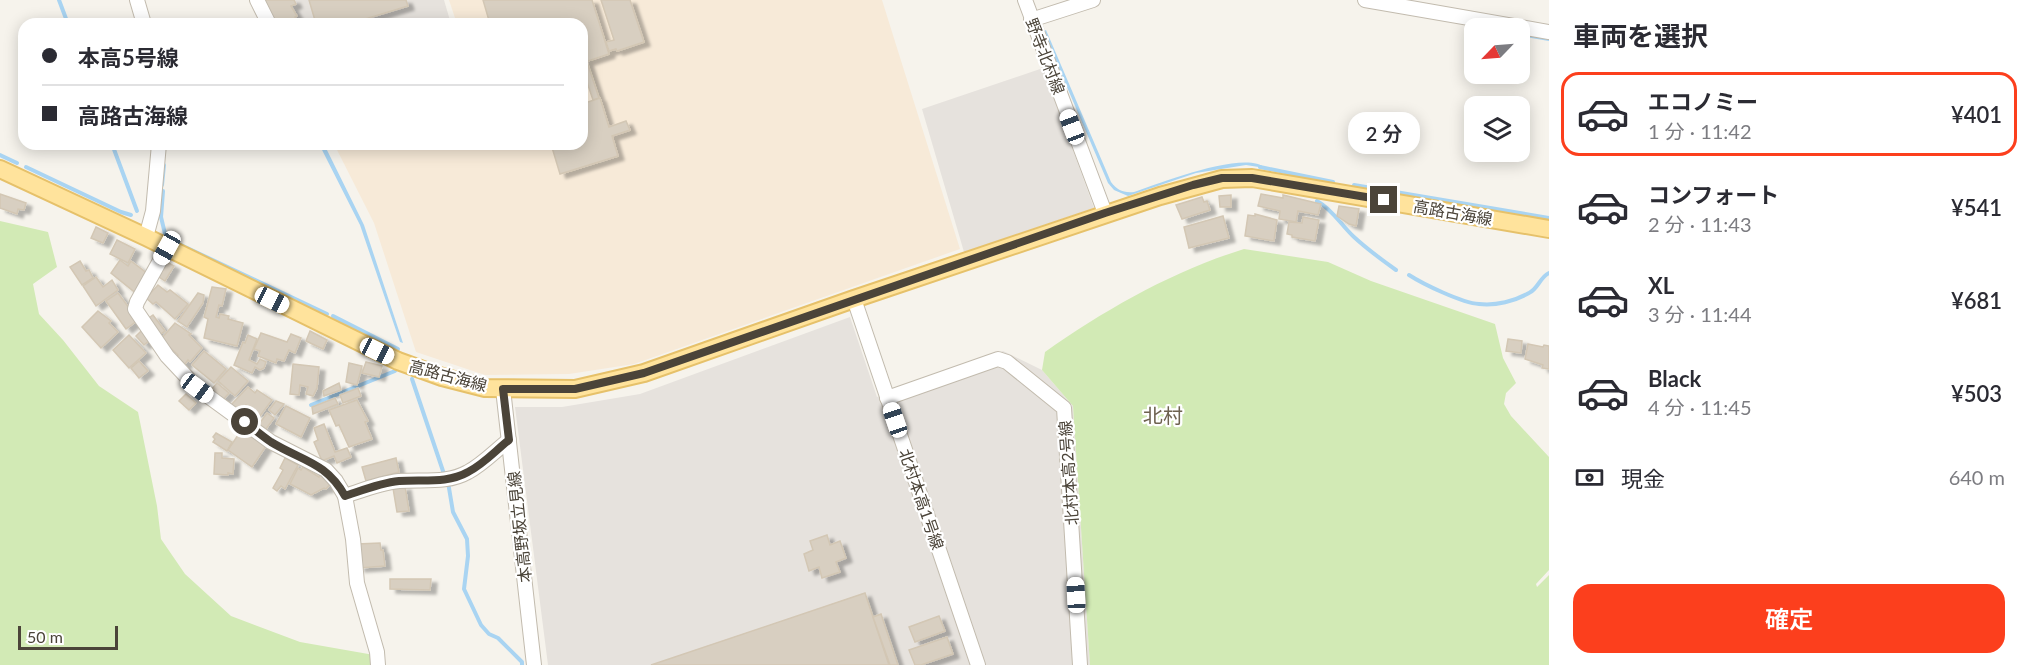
<!DOCTYPE html>
<html lang="ja">
<head>
<meta charset="utf-8">
<style>
	:root { --surface:#fff; --page:#f2f2f3; --text:#2b2b33; --muted:#7c7c81; --line:#e1e1e2; --accent:#fc3f1d }
	body { margin:0; font-family:Lato,"Noto Sans JP",sans-serif; background:var(--page); color:var(--text); height:100vh; display:flex; flex-direction:column; font-size:22px; white-space:nowrap }
	* { box-sizing:border-box; margin:0 }
	p { font-size:20px; color:var(--muted) }
	.icon { flex:none; width:33px; height:33px; fill:none; stroke:currentColor; stroke-width:2; stroke-linecap:round; stroke-linejoin:round }
	.map { position:relative; flex:1; overflow:hidden }
	.panel { display:flex; flex-direction:column; background:var(--surface); width:480px }
	.panel>* { flex:none }
	.hud { position:absolute; left:18px; top:18px; width:570px; height:132px; border-radius:18px; box-shadow:0 3px 15px #0003; display:grid; align-content:center; height:132px; padding:0 24px; background:var(--surface) }
	.needle { width:39px; rotate:245deg }
	.controls { position:absolute; left:1464px; top:18px; display:grid; gap:12px }
	.controls a { display:grid; place-items:center; width:66px; height:66px; border-radius:12px; background:var(--surface); box-shadow:0 3px 15px #0003; font-size:30px }
	.scale { position:absolute; left:18px; bottom:15px; width:100px; box-sizing:border-box; padding-left:6px; border:3px solid #4b4439; border-top:0; font-size:16px; line-height:21px; white-space:nowrap; color:#4b4439; -webkit-text-stroke:4px #fff; paint-order:stroke }
	.end { position:absolute; width:27px; height:27px; margin:-14px; border:8px solid #4b4439; background:#fff; box-shadow:0 0 0 3px #fff }
	.from { border-radius:50% }
	.bubble { position:absolute; height:42px; border-radius:18px; background:var(--surface); box-shadow:0 3px 15px #0003; font-size:20px; font-weight:600; line-height:42px; text-align:center }
	.car { position:absolute; width:18px; height:36px; margin:-18px -9px; border-radius:8px; box-shadow:0 0 4px 2px #0007; background:linear-gradient(#fff 24%,#345 0 40%,#fff 0 76%,#345 0 86%,#fff 0) }
	.hud b { display:flex; align-items:center; gap:21px; height:57px; font-size:22px }
	.hud b+b { border-top:2px solid var(--line) }
	.hud i { width:15px; height:15px; background:var(--text) }
	ul { padding:0; list-style:none }
	li { display:flex; align-items:center; gap:18px; height:84px; margin:0 12px 9px; padding:0 12px; border:3px solid transparent; border-radius:18px }
	li div { flex:1 }
	li b { display:block; font-size:22px }
	li em { font-style:normal; font-weight:600 }
	li.current { border-color:var(--accent) }
	li>.icon { width:54px; height:54px; stroke-width:1.5 }
	h2 { padding:0 24px; font-size:27px; line-height:72px }
	.pay { display:flex; align-items:center; gap:15px; height:66px; padding:0 24px; font-size:22px }
	.pay p { margin-inline-start:auto }
	.primary-button { display:flex; gap:12px; margin-top:auto; padding:12px 24px }
	.primary-button a { flex:1; height:69px; border-radius:18px; background:var(--accent); color:#fff; font-size:24px; font-weight:600; line-height:69px; text-align:center }
	main { display:flex; flex:1; min-height:0 }
	.map>svg:first-child { display:block }
</style>
</head>
<body>
<main>
<div class="map">
<svg width="1549" height="665" viewBox="0 0 1549 665">
	<defs>
		<filter id="shadow"><feDropShadow dx="6" dy="4" stdDeviation="1.5" flood-color="#0004"/></filter>
	</defs>
	<rect width="100%" height="100%" fill="#f6f3ec"/>
	<polygon fill="#f7ead8" points="449,0 882,0 960,249 634,364 569,374 485,375 416,352 374,223 334,144 582,144 582,24 457,24"/>
	<g fill="#e6e2dd">
		<polygon points="263,0 444,0 451,24 275,24"/>
		<polygon points="1043,68 1094,208 964,252 922,109"/>
		<polygon points="850,317 877,397 1003,351 1042,370 1073,406 1090,665 548,665 515,407 562,407 640,394"/>
	</g>
	<g fill="#d2eab5">
		<polygon points="0,221 48,232 57,267 33,284 39,314 63,340 99,386 138,412 157,506 161,539 185,574 231,616 300,642 374,655 374,665 0,665"/>
		<path d="M1244,249L1328,262L1371,281L1495,324L1503,358L1516,383L1506,393L1504,404L1511,416L1549,457V570L1536,584L1537,587L1549,575V665H1090L1073,406L1042,370L1045,352C1106,309 1173,271 1244,249Z"/>
	</g>
	<g fill="#a9d4f2">
		<path d="M1046,30L1111,182C1117,190 1123,193 1134,192C1157,184 1246,149 1265,168L1246,165L1196,173L1128,196L1114,190L1108,183L1043,31Z"/>
		<polygon points="319,144 324,144 364,225 403,343 400,342 360,225"/>
	</g>
	<g fill="none" stroke-linecap="round" stroke-linejoin="round">
		<g stroke="#a9d4f2" stroke-width="4">
			<polyline points="59,0 68,24"/>
			<polyline points="1478,26 1489,28"/>
			<polyline points="1520,34 1549,39"/>
			<polyline points="112,144 137,211"/>
			<polyline points="0,155 17,163"/>
			<polyline points="26,167 121,212 131,215"/>
			<polyline points="1260,167 1333,182"/>
			<polyline points="162,185 164,165"/>
			<polyline points="1354,185 1549,218"/>
			<polyline points="163,191 161,217 166,238 327,314"/>
			<path d="M1317,201C1332,209 1342,226 1354,237C1367,249 1382,260 1396,270"/>
			<path d="M1409,275C1423,284 1462,303 1479,304C1496,306 1515,301 1529,293C1538,289 1540,277 1549,273"/>
			<polyline points="333,316 398,349"/>
			<polyline points="412,379 444,474"/>
			<polyline points="311,405 395,371"/>
			<polyline points="448,482 453,512 467,539 468,556 464,589 481,625 489,634 498,638 522,662 522,665"/>
		</g>
	</g>
	<g fill="#d8cfc1" stroke="#d3c7b4" stroke-width="1.5" filter="url(#shadow)">
		<polygon points="264,0 294,0 296,4 291,6 297,16 295,17 297,20 290,24 276,24"/>
		<polygon points="309,0 406,0 408,6 349,24 316,24"/>
		<polygon points="483,0 592,0 609,54 582,63 582,24 490,24"/>
		<polygon points="601,0 630,0 644,42 617,51 616,49 609,51 606,42 614,40"/>
		<polygon points="587,62 599,98 593,100 582,67 582,63"/>
		<polygon points="600,98 609,127 626,121 630,130 612,136 618,156 560,174 551,144 582,144 582,104"/>
		<polygon points="0,194 26,203 24,210 18,209 17,214 0,208"/>
		<polygon points="1261,194 1283,198 1283,195 1321,204 1318,215 1298,211 1296,222 1279,219 1280,211 1258,206"/>
		<polygon points="1231,195 1231,207 1220,207 1219,196"/>
		<polygon points="1202,197 1204,202 1207,201 1210,210 1182,219 1176,205"/>
		<polygon points="1339,206 1359,209 1356,226 1349,224 1337,216"/>
		<polygon points="1255,214 1277,220 1274,241 1245,236 1248,215 1255,216"/>
		<polygon points="1223,216 1229,238 1189,248 1184,227"/>
		<polygon points="1303,217 1319,220 1315,241 1292,237 1292,235 1287,234 1289,222 1302,223"/>
		<polygon points="96,227 108,233 103,243 91,238"/>
		<polygon points="117,240 135,249 128,263 110,254"/>
		<polygon points="120,260 128,266 131,261 148,274 137,294 111,273"/>
		<polygon points="80,261 86,271 89,270 93,278 82,285 70,267"/>
		<polygon points="165,261 174,266 165,281 156,275"/>
		<polygon points="96,277 103,287 112,280 118,290 96,306 83,286"/>
		<polygon points="158,285 167,292 170,290 188,304 175,319 156,302 153,304 146,298"/>
		<polygon points="212,287 226,289 222,306 219,305 216,317 219,318 220,314 229,316 228,319 243,323 237,346 204,338 208,319 204,317"/>
		<polygon points="118,293 138,320 126,329 106,301"/>
		<polygon points="198,293 204,295 203,303 187,327 178,321"/>
		<polygon points="98,311 111,321 109,323 118,332 101,348 82,327"/>
		<polygon points="153,315 165,331 158,336 146,320"/>
		<polygon points="175,323 191,334 189,335 202,348 190,362 188,360 182,368 174,360 178,355 161,339"/>
		<polygon points="143,329 151,339 144,345 136,336"/>
		<polygon points="310,331 327,340 323,349 306,341"/>
		<polygon points="261,333 287,342 291,334 301,338 295,353 289,350 284,361 277,359 276,363 258,356 260,351 254,349"/>
		<polygon points="129,335 146,353 129,368 113,350"/>
		<polygon points="248,335 257,339 249,360 257,364 260,359 266,362 264,368 260,370 255,367 252,373 234,365 243,342 245,343"/>
		<polygon points="1508,339 1522,341 1521,353 1506,351"/>
		<polygon points="1528,344 1543,347 1544,345 1549,346 1549,369 1542,368 1543,365 1525,359"/>
		<polygon points="204,351 226,369 214,383 192,365"/>
		<polygon points="139,361 148,371 139,378 131,368"/>
		<polygon points="366,362 382,366 379,377 362,373"/>
		<polygon points="349,363 362,366 357,385 346,382"/>
		<polygon points="293,364 319,367 317,388 313,396 306,394 308,387 300,385 299,395 290,394"/>
		<polygon points="231,367 248,381 235,396 218,381"/>
		<polygon points="217,383 229,393 222,401 211,390"/>
		<polygon points="339,383 341,390 324,396 323,391"/>
		<polygon points="248,387 255,393 257,390 272,400 260,416 246,405 238,413 229,407"/>
		<polygon points="358,388 361,396 343,403 340,395"/>
		<polygon points="186,394 196,403 189,410 179,401"/>
		<polygon points="335,398 338,404 313,414 312,407"/>
		<polygon points="357,400 368,421 365,422 372,439 349,447 339,425 336,426 329,410"/>
		<polygon points="276,401 284,404 275,415 269,410"/>
		<polygon points="286,406 310,418 301,437 276,424"/>
		<polygon points="267,413 274,418 266,429 259,424"/>
		<polygon points="324,424 335,452 347,448 351,457 337,463 334,456 322,461 314,442 318,440 314,428"/>
		<polygon points="242,429 268,443 252,467 228,450"/>
		<polygon points="216,433 232,442 227,451 213,442 215,439 213,437"/>
		<polygon points="215,453 222,453 222,458 234,459 233,474 228,473 228,475 214,474"/>
		<polygon points="285,458 298,465 285,489 281,486 277,491 273,488 283,470 280,468"/>
		<polygon points="396,458 399,472 366,481 362,467"/>
		<polygon points="303,467 319,477 321,471 333,481 326,489 324,488 311,495 290,484 298,468 301,470"/>
		<polygon points="405,486 409,511 397,512 393,488"/>
		<polygon points="827,535 830,545 840,541 846,558 836,562 840,572 822,578 819,567 809,571 804,554 813,550 810,541"/>
		<polygon points="380,543 381,550 383,550 385,566 359,568 357,544"/>
		<polygon points="390,579 431,579 430,590 390,589"/>
		<polygon points="865,593 889,665 651,665"/>
		<polygon points="881,614 898,665 890,665 873,617"/>
		<polygon points="939,616 945,631 915,642 909,627"/>
		<polygon points="947,637 953,654 921,665 915,665 909,650"/>
	</g>
	<g fill="none" stroke-linecap="round" stroke-linejoin="round">
		<defs>
			<g id="minor">
				<polyline points="137,0 144,24"/>
				<polyline points="257,0 269,24"/>
				<polyline points="1025,0 1105,213"/>
				<polyline points="1365,0 1549,32"/>
				<polyline points="1031,20 1093,0"/>
				<polyline points="146,237 153,211 159,144"/>
				<path d="M167,248L137,302L135,309L167,356L197,388L271,442L326,470L336,481L345,496C363,490 380,483 399,481C422,479 447,484 468,472C483,464 496,450 509,440"/>
				<polyline points="854,299 978,665"/>
				<polyline points="503,389 534,665"/>
				<polyline points="887,398 998,359 1007,362 1064,408 1080,665"/>
				<polyline points="345,496 353,539 357,583 377,652 378,665"/>
			</g>
			<polyline id="major" points="0,169 146,237 398,361 442,377 485,388 575,389 644,373 854,299 1160,196 1222,179 1252,178 1549,229"/>
		</defs>
		<use href="#minor" stroke="#c2bbae" stroke-width="16"/>
		<use href="#major" stroke="#e6c16a" stroke-width="20"/>
		<use href="#minor" stroke="#fff" stroke-width="14"/>
		<use href="#major" stroke="#ffe39c" stroke-width="16"/>
	</g>
	<g fill="none" stroke-linecap="round" stroke-linejoin="round">
		<path stroke="#4b4439" stroke-width="8" d="M245,422C253,428 262,436 271,442C302,461 326,462 345,496C363,490 380,483 399,481C422,479 447,484 468,472C484,464 496,450 509,440L503,389H575L644,373L1105,213L1193,185L1222,178H1252L1384,200"/>
	</g>
	<g text-anchor="middle" dominant-baseline="central" stroke-width="4.5" stroke-linejoin="round" paint-order="stroke">
		<g font-size="16" fill="#4b4439" stroke="#fff">
			<text transform="translate(1046 56) rotate(69)">野寺北村線</text>
			<text transform="translate(1453 212) rotate(10)">高路古海線</text>
			<text transform="translate(448 375) rotate(15)">高路古海線</text>
			<text transform="translate(1068 473) rotate(-94)">北村本高2号線</text>
			<text transform="translate(922 499) rotate(71)">北村本高1号線</text>
			<text transform="translate(519 527) rotate(-96)">本高野坂立見線</text>
		</g>
		<g font-size="20" fill="#6e6250" stroke="#fff">
			<text x="1163" y="415">北村</text>
		</g>
	</g>
</svg>
<div class="controls">
<a><svg class="needle" viewBox="-14 -14 28 28"><path d="M0-13l5 13h-10z" fill="#e53935"/><path d="M0 13l5-13h-10z" fill="#7c7c81"/></svg></a>
<a><svg class="icon" aria-label="layers" viewBox="0 0 24 24"><path d="M12 4l9 5-9 5-9-5zM3 14l9 5 9-5"/></svg></a>
</div>
<div class="scale">50 m</div>
<i class="end from" style="left:245px;top:422px"></i>
<i class="end" style="left:1384px;top:200px"></i>
<div class="bubble" style="left:1348px;top:112px;width:72px">2 分</div>
<i class="car" style="left:1072px;top:127px;rotate:339deg"></i>
<i class="car" style="left:167px;top:248px;rotate:209deg"></i>
<i class="car" style="left:272px;top:300px;rotate:116deg"></i>
<i class="car" style="left:377px;top:351px;rotate:116deg"></i>
<i class="car" style="left:197px;top:388px;rotate:127deg"></i>
<i class="car" style="left:895px;top:420px;rotate:341deg"></i>
<i class="car" style="left:1076px;top:595px;rotate:357deg"></i>
<div class="hud">
<b><i class="from"></i>本高5号線</b>
<b><i></i>高路古海線</b>
</div>
</div>
<section class="panel">
<h2>車両を選択</h2>
<ul>
<li class="current"><svg class="icon" aria-label="car" viewBox="0 0 24 24"><path d="M5 17H2v-5l4-1 3-4h7l3 4 3 1v5h-3M9 17h6M6 11h13"/><circle cx="7" cy="17" r="2"/><circle cx="17" cy="17" r="2"/></svg><div><b>エコノミー</b><p>1 分 · 11:42</p></div><em>¥401</em></li>
<li><svg class="icon" aria-label="car" viewBox="0 0 24 24"><path d="M5 17H2v-5l4-1 3-4h7l3 4 3 1v5h-3M9 17h6M6 11h13"/><circle cx="7" cy="17" r="2"/><circle cx="17" cy="17" r="2"/></svg><div><b>コンフォート</b><p>2 分 · 11:43</p></div><em>¥541</em></li>
<li><svg class="icon" aria-label="car" viewBox="0 0 24 24"><path d="M5 17H2v-5l4-1 3-4h7l3 4 3 1v5h-3M9 17h6M6 11h13"/><circle cx="7" cy="17" r="2"/><circle cx="17" cy="17" r="2"/></svg><div><b>XL</b><p>3 分 · 11:44</p></div><em>¥681</em></li>
<li><svg class="icon" aria-label="car" viewBox="0 0 24 24"><path d="M5 17H2v-5l4-1 3-4h7l3 4 3 1v5h-3M9 17h6M6 11h13"/><circle cx="7" cy="17" r="2"/><circle cx="17" cy="17" r="2"/></svg><div><b>Black</b><p>4 分 · 11:45</p></div><em>¥503</em></li>
</ul>
<div class="pay"><svg class="icon" aria-label="cash" viewBox="0 0 24 24"><path d="M3 7h18v10H3z"/><circle cx="12" cy="12" r="2"/></svg>現金<p>640 m</p></div>
<div class="primary-button"><a>確定</a></div>
</section>
</main>
</body>
</html>
